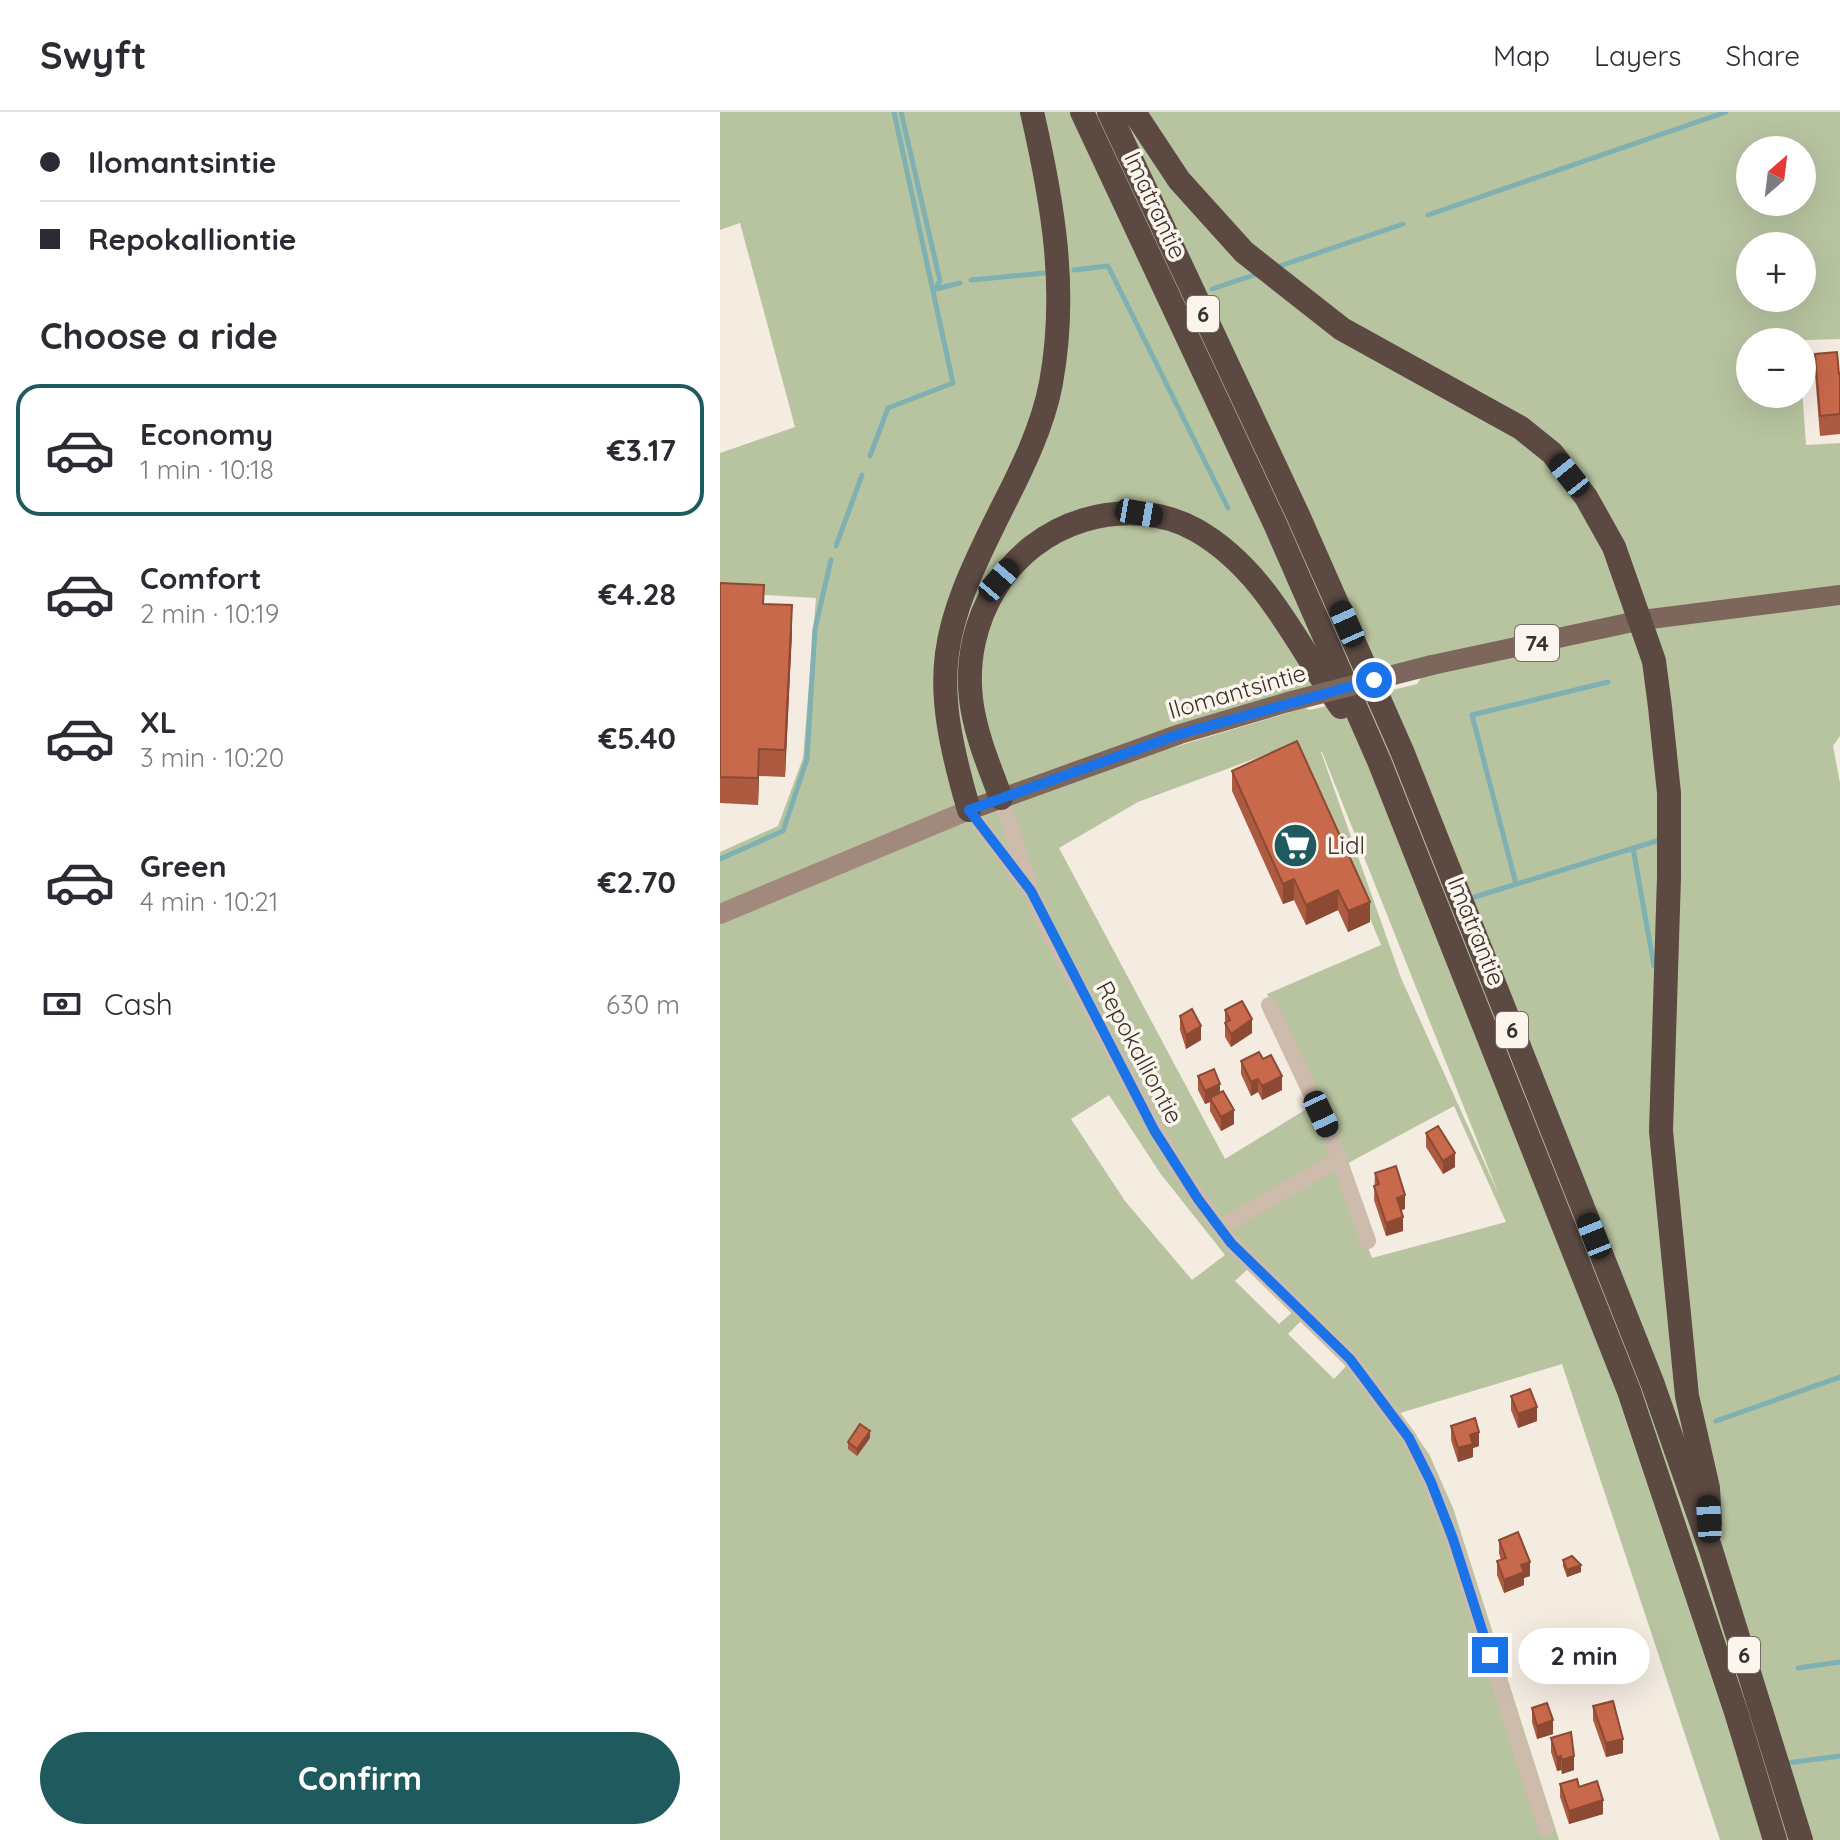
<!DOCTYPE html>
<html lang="en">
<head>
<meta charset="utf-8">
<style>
	:root { --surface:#fff; --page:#f2f2f3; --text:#2b2b33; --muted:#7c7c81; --line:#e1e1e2; --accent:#1f5a5e }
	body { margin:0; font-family:Quicksand,sans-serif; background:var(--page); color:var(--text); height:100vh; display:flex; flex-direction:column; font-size:30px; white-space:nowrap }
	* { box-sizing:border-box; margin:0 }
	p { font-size:26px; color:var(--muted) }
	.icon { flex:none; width:44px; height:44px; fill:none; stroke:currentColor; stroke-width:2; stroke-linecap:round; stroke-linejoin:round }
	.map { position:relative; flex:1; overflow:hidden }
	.side { display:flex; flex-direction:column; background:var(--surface); width:720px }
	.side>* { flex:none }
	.hud { display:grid; align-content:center; height:176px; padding:0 40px; background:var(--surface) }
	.needle { width:52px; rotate:28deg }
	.fabs { position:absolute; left:1016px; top:24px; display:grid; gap:16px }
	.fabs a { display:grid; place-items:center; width:80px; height:80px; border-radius:50%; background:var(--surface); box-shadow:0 8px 32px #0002; font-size:40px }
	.end { position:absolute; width:36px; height:36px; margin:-18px; border:10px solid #1a73e8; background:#fff; box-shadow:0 0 0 4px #fff }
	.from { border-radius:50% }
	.bubble { position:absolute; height:56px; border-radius:28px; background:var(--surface); box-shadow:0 8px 32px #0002; font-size:26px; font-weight:700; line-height:56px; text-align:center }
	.car { position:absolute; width:24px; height:48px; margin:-24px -12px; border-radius:10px; box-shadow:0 0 6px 2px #0007; background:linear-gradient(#222 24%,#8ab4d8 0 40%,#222 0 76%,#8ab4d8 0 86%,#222 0) }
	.hud b { display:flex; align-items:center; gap:28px; height:76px; font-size:30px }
	.hud b+b { border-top:2px solid var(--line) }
	.hud i { width:20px; height:20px; background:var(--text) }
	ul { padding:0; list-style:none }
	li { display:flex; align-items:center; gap:24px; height:132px; margin:0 16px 12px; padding:0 24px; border:4px solid transparent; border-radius:24px }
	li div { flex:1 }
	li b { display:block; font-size:30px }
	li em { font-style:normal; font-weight:700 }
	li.selected { border-color:var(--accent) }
	li>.icon { width:72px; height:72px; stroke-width:1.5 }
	h2 { padding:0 40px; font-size:36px; line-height:96px }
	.pay { display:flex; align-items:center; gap:20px; height:88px; padding:0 40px; font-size:30px }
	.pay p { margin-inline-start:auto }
	.action { display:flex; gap:16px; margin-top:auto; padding:16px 40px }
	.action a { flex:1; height:92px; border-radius:48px; background:var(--accent); color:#fff; font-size:32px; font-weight:700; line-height:92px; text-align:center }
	header { display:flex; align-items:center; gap:48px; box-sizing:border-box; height:112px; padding:0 40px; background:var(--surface); border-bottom:2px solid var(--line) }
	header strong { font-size:38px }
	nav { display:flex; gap:44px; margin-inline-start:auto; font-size:28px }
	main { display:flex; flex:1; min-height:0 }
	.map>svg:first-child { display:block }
</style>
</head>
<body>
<header>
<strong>Swyft</strong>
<nav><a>Map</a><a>Layers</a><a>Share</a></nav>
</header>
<main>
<section class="side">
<div class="hud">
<b><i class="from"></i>Ilomantsintie</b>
<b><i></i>Repokalliontie</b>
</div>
<h2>Choose a ride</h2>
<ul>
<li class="selected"><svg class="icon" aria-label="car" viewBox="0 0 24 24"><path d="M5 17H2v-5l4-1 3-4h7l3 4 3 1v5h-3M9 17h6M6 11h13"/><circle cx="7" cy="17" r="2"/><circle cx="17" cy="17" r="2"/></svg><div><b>Economy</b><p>1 min · 10:18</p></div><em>€3.17</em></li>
<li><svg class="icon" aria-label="car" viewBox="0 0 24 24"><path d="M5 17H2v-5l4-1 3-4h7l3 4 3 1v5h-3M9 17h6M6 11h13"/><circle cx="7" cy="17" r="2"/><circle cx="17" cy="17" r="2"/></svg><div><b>Comfort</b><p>2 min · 10:19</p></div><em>€4.28</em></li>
<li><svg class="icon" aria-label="car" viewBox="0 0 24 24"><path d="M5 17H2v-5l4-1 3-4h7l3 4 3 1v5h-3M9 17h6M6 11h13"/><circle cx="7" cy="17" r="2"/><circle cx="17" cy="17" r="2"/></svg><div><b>XL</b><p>3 min · 10:20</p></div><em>€5.40</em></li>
<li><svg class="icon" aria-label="car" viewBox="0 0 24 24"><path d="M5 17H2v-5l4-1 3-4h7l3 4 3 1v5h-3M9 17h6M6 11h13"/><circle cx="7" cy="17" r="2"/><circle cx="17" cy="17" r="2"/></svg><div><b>Green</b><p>4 min · 10:21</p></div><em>€2.70</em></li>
</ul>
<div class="pay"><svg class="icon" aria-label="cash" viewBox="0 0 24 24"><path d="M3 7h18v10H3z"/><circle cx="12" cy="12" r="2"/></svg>Cash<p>630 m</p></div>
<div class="action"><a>Confirm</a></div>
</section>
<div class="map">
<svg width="1120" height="1728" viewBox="0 0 1120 1728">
	<rect width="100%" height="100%" fill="#f4ebe1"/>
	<g fill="#b8c4a0" fill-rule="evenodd">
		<polygon points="0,0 404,0 520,143 796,321 861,387 914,501 608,568 542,468 449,403 324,419 254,516 275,682 0,798 0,740 58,714 83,646 96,486 0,480 0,341 75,315 20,111 0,118"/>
		<path d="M425,0H1120V227L1030,230V282H1082V277L1086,333L1120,331V624L1113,634L1120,671V1728H1000L842,1252L680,1301L709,1342L733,1396L839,1728H0V806L338,670L584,596L590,598L697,572L705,559L928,513L836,334L628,212L530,132L466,63ZM1030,38H1082V90H1030ZM1030,134H1082V186H1030ZM577,631L661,833L547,882L598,990L505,1047L339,736L418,690ZM601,640H602L779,1083L681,866ZM389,983L440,1061L505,1143L472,1168L405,1089L351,1007ZM734,994L786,1110L652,1146L619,1056ZM531,1154L576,1197L559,1212L515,1169ZM584,1206L629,1251L614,1267L568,1222Z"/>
		<polygon points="417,406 499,439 600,572 283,679 257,587 271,493 326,429"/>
	</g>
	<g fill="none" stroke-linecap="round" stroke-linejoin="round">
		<g stroke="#7fb0b2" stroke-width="5">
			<polyline points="181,0 220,169 215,177"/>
			<polyline points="708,103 1006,0"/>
			<polyline points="557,155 683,112"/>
			<polyline points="354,158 388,154 508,396"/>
			<polyline points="251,168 325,161"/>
			<polyline points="216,177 240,171"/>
			<polyline points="492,177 540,161"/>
			<polyline points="150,344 168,296 233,271 174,0"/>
			<polyline points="116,434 142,363"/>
			<polyline points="913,736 934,854"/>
			<polyline points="0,747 63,719 87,647 95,517 111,448"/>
			<polyline points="796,772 752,603 888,570"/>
			<polyline points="748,787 943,727"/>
			<polyline points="996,1309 1120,1265"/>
			<polyline points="1078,1556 1120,1550"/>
			<polyline points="1067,1651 1120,1644"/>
		</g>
		<g stroke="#cdbbac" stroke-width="16">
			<polyline points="281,686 311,779 330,822 456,1054 511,1131 630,1247 689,1326 711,1370 733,1427 826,1717"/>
			<polyline points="249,698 306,773"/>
			<polyline points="549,893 610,1022 648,1129"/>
			<polyline points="501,1115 620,1047"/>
		</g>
		<polyline stroke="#a18a7d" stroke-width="20" points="0,802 249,698"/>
		<g stroke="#7d675c" stroke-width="20">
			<polyline points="712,553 922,508 1120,483"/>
			<polyline points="249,698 460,622 568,590"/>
		</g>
		<g stroke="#5c4a42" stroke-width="24">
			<polyline points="362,0 556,414 659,649 909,1279 1016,1600 1055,1728"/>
			<polyline points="389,0 578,403 682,639 932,1270 991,1438 1081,1728"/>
			<polyline points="414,0 459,68 524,140 622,217 801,316 832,341 866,385 894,435 934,549 940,595 949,681 949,765 941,1019 967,1284 988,1376 990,1411"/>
			<path d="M281,686C269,654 255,621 251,587C242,508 287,431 364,408C401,397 442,399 476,418C546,458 576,532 621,595"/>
			<path d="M249,698C209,561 219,521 282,396C302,357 323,314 331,271C348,178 333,91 312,0"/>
		</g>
		<polyline stroke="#7d675c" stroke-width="20" points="568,590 712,553"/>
	</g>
	<g fill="#ac5a40">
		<polygon points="1095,242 1120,262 1120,322 1100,324 1095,262"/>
		<polygon points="0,471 44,492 72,520 65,665 39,664 38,693 0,691"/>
		<polygon points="512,659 650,810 628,820 618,798 586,813 574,788 563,792 512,679"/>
		<polygon points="505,898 532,921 511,935 505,925"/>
		<polygon points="460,904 481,928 466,937 460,918"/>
		<polygon points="521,949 562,978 542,988 538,980 531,984 521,962"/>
		<polygon points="478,964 500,980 514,1012 501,1019 490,999 490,990 485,992 478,978"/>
		<polygon points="706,1021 735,1055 723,1062 706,1035"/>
		<polygon points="655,1061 685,1097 681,1098 683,1119 666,1124 654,1088"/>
		<polygon points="791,1284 817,1309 798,1316 791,1298"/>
		<polygon points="731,1314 759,1334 753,1336 753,1345 738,1350 731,1328"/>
		<polygon points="150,1326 137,1344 128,1337 128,1330"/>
		<polygon points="779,1428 810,1464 804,1466 804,1473 784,1481 777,1463 777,1449 781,1448 779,1441"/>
		<polygon points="843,1448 861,1460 847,1465 843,1454"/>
		<polygon points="873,1594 903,1641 886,1645 873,1608"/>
		<polygon points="812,1596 833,1622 817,1627 812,1610"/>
		<polygon points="831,1626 854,1658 842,1662 841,1658 837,1659 831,1640"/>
		<polygon points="840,1672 859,1675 883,1702 849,1712 840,1685"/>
	</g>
	<g fill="#8c4a34">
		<polygon points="72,493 72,520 65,665 65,638"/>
		<polygon points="39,637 39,664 38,693 38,666"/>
		<polygon points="574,767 574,788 563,792 563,772"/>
		<polygon points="618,778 618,798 586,813 586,793"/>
		<polygon points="650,790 650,810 628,820 628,799"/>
		<polygon points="532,907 532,921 511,935 511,922"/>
		<polygon points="481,914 481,928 466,937 466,923"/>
		<polygon points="562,964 562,978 542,988 542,974"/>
		<polygon points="538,967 538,980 531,984 531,970"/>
		<polygon points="500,972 500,985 490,986 490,990 485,992 485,979"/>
		<polygon points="514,998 514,1012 501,1019 501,1005"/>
		<polygon points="735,1041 735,1055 723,1062 723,1049"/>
		<polygon points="685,1083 685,1097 677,1099 677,1086"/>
		<polygon points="683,1105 683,1119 666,1124 666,1111"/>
		<polygon points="817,1295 817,1309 798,1316 798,1302"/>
		<polygon points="150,1319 150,1326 137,1344 137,1337"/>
		<polygon points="759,1320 759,1334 753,1336 753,1345 738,1350 738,1336 750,1323"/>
		<polygon points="810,1450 810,1464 804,1466 804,1473 784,1481 784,1468 801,1453"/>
		<polygon points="861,1453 861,1460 847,1465 847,1458"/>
		<polygon points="833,1608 833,1622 817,1627 817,1614"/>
		<polygon points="903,1627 903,1641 886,1645 886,1631"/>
		<polygon points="841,1644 841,1658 837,1659 837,1645"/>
		<polygon points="854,1644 854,1658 842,1662 842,1648"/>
		<polygon points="883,1688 883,1702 849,1712 849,1699"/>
	</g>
	<g fill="#c8694b" stroke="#8c4a34" stroke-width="2">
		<polygon points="1117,240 1119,262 1120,262 1120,302 1100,304 1095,242"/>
		<polygon points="0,471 44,473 43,492 72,493 65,638 39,637 38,666 0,665"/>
		<polygon points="577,629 650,790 628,799 618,778 586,793 574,767 563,772 512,659"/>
		<polygon points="522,889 532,907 511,922 505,911 510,908 505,898"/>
		<polygon points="472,897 481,914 466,923 460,904"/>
		<polygon points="539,940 543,947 551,943 562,964 542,974 538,967 531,970 521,949"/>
		<polygon points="494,957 500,972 485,979 478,964"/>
		<polygon points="503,979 514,998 501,1005 490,986"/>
		<polygon points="718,1014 735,1041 723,1049 706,1021"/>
		<polygon points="676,1054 685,1083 677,1086 683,1105 666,1111 654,1074 659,1072 655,1061"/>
		<polygon points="810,1277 817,1295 798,1302 791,1284"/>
		<polygon points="755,1306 759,1320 750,1323 753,1332 738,1336 731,1314"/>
		<polygon points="140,1312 150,1319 137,1337 128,1330"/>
		<polygon points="798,1420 810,1450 801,1453 804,1460 784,1468 777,1449 786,1446 779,1428"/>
		<polygon points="852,1444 861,1453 847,1458 843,1448"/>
		<polygon points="893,1589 903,1627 886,1631 873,1594"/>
		<polygon points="827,1591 833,1608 817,1614 812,1596"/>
		<polygon points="851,1620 854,1644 842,1648 841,1644 837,1645 831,1626"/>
		<polygon points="857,1667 859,1675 877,1669 883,1688 849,1699 840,1672"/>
	</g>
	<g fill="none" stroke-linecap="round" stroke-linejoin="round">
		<polyline stroke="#1a73e8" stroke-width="10" points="654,568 460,622 249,698 311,779 434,1018 478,1087 511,1131 630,1247 689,1326 711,1370 733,1427 770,1543"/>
	</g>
	<defs>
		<symbol id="supermarket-disc" viewBox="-11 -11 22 22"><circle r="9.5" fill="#1f5a5e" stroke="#fbf5ee"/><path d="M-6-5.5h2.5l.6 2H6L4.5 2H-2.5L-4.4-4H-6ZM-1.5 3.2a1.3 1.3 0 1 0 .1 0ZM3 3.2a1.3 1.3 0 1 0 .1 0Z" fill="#fff"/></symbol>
	</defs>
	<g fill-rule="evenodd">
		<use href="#supermarket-disc" x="550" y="708" width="51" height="51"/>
	</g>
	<g text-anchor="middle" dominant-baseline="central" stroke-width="7" stroke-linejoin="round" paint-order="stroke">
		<g fill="#fbf5ee" stroke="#756b66" stroke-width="2">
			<rect x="467" y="184" width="32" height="36" rx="6"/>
			<rect x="795" y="513" width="44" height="36" rx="6"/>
			<rect x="776" y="900" width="32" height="36" rx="6"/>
			<rect x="1008" y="1525" width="32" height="36" rx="6"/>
		</g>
		<g font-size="22" font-weight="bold" fill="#3b302b">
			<text x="483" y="202">6</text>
			<text x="817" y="531">74</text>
			<text x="792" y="918">6</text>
			<text x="1024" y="1543">6</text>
		</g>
		<g font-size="24" fill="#3b302b" stroke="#fbf5ee">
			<text transform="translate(436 93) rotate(65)">Imatrantie</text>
			<text transform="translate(517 579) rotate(-16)">Ilomantsintie</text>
			<text transform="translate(757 819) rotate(68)">Imatrantie</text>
			<text transform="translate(420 940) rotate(62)">Repokalliontie</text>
		</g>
		<g font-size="24" fill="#3b302b" stroke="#fbf5ee" text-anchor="start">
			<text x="607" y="733">Lidl</text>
		</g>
	</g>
</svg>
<div class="fabs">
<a><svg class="needle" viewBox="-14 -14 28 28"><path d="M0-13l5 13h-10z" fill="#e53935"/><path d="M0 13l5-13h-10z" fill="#7c7c81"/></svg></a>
<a>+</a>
<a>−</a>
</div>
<i class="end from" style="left:654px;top:568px"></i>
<i class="end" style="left:770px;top:1543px"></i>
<div class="bubble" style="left:798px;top:1516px;width:132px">2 min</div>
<i class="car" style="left:849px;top:363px;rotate:321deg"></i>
<i class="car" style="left:419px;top:401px;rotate:100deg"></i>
<i class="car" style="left:279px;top:468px;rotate:41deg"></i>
<i class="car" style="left:627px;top:512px;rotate:336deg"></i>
<i class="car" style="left:601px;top:1002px;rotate:155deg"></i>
<i class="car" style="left:874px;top:1124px;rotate:338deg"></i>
<i class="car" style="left:989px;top:1407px;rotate:357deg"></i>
</div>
</main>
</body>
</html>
